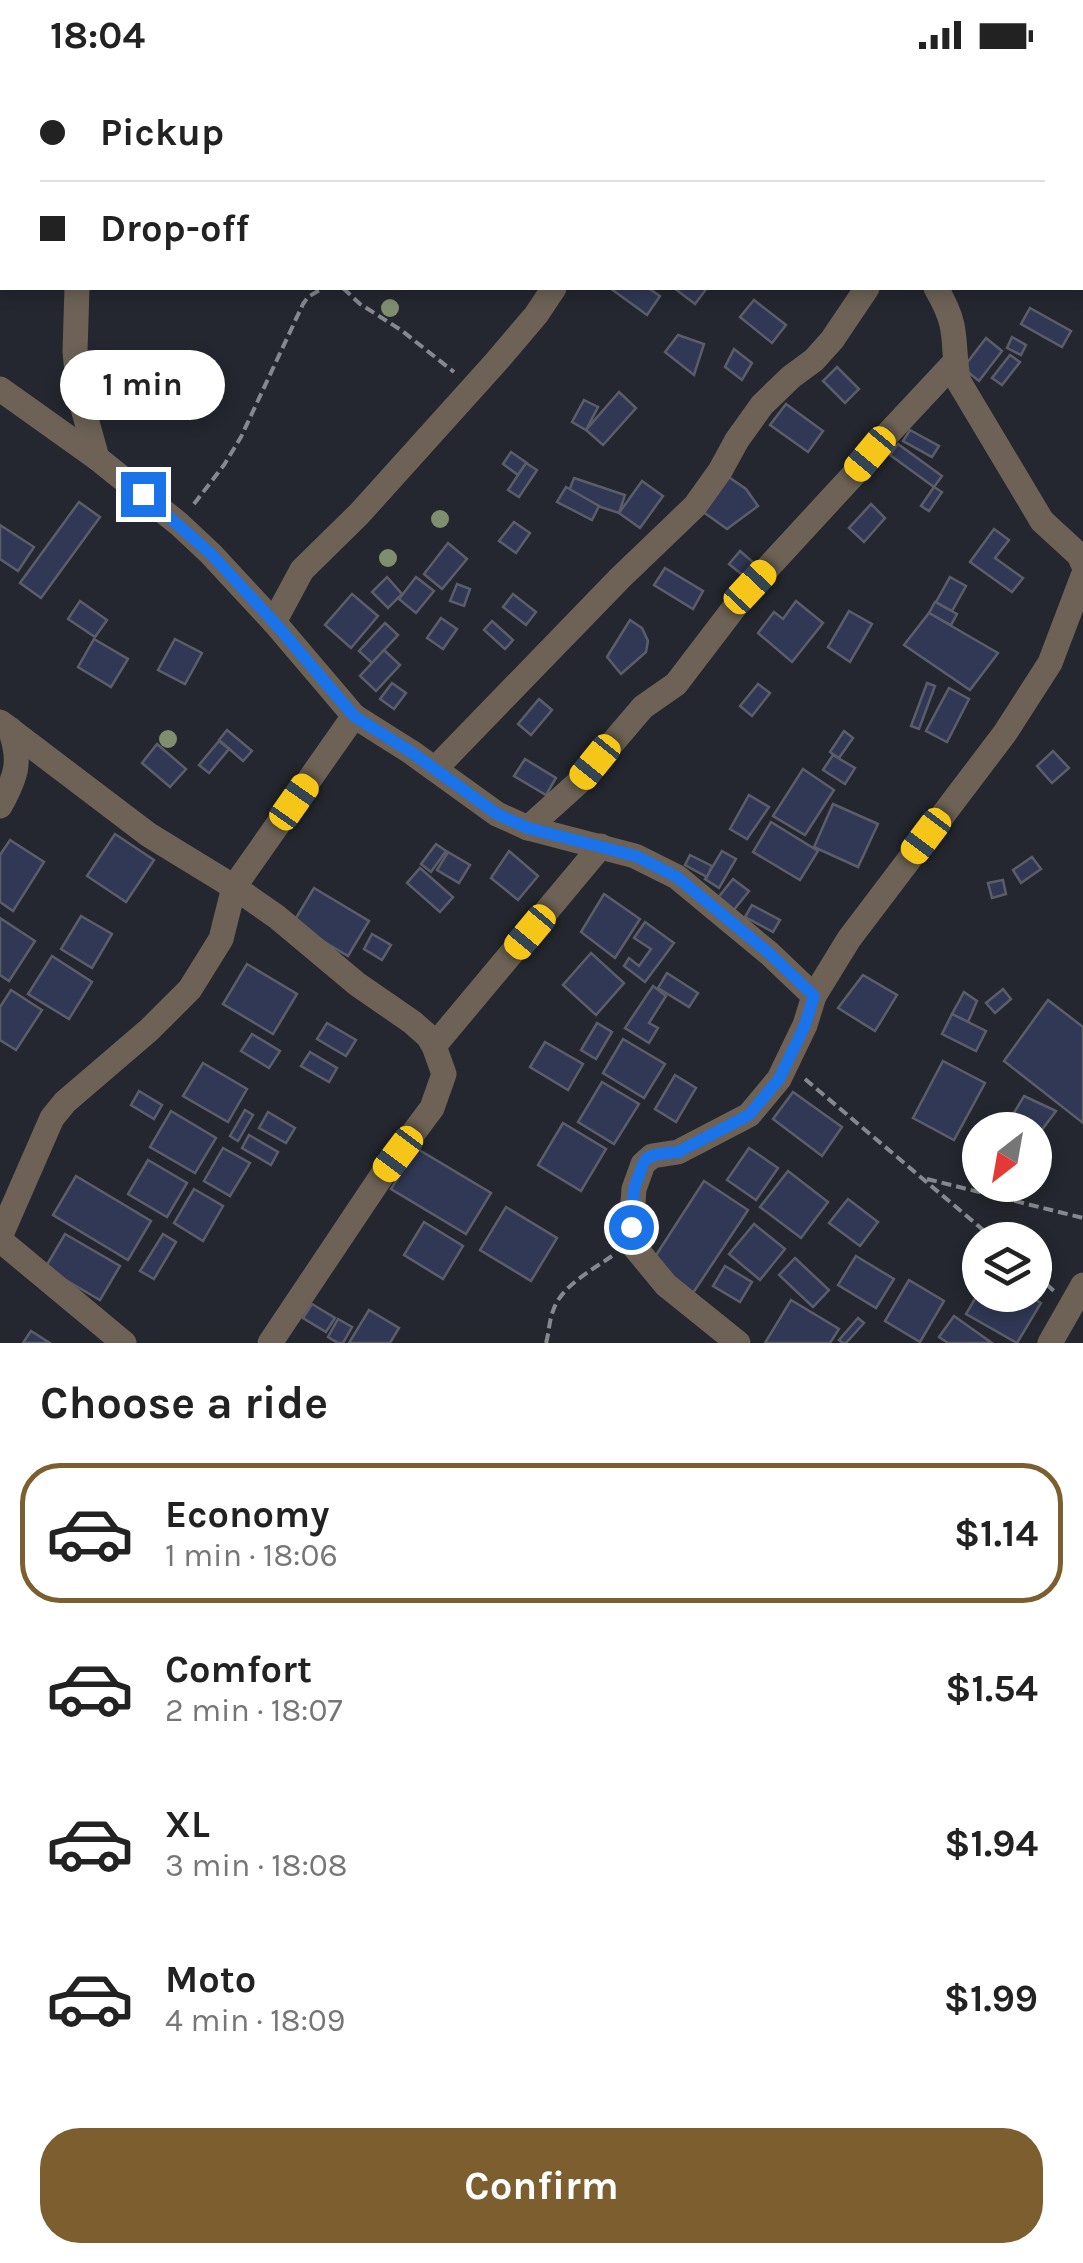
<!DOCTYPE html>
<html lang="en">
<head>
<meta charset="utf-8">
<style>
	:root { --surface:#fff; --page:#f2f2f2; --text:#222; --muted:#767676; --line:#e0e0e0; --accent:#7d5e2e }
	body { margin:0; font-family:Karla,sans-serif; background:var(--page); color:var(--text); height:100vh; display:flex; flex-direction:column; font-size:38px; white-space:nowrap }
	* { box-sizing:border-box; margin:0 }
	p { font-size:32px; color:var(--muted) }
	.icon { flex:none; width:55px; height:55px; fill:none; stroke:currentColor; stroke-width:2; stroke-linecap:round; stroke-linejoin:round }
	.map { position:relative; height:1273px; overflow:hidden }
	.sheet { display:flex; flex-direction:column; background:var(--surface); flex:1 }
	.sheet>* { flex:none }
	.top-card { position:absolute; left:0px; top:0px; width:1085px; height:220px; box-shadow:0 5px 15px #0003; display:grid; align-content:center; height:220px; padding:0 40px; background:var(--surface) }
	.needle { width:65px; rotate:211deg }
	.buttons { position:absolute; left:962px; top:1042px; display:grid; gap:20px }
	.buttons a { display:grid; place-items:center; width:90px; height:90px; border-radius:50%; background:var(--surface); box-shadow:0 5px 15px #0003; font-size:50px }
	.end { position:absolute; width:45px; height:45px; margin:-22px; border:12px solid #1a73e8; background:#fff; box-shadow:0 0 0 5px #fff }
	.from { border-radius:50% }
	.bubble { position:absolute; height:70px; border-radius:35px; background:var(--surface); box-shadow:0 5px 15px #0003; font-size:32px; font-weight:700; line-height:70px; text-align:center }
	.car { position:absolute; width:30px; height:60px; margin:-30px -15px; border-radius:12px; box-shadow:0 0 8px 2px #0007; background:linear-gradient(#f5c518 24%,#345 0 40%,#f5c518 0 76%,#345 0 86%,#f5c518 0) }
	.top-card b { display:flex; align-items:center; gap:35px; height:95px; font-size:38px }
	.top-card b+b { border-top:2px solid var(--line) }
	.top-card i { width:25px; height:25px; background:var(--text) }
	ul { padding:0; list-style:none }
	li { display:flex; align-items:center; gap:30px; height:140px; margin:0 20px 15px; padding:0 20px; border:5px solid transparent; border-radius:40px }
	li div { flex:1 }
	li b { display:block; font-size:38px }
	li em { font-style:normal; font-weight:700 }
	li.active { border-color:var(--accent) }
	li>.icon { width:90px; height:90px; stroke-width:1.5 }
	h2 { padding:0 40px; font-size:45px; line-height:120px }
	.primary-button { display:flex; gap:20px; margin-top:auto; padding:20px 40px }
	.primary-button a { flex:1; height:115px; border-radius:40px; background:var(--accent); color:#fff; font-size:40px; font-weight:700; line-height:115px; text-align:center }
	.status { display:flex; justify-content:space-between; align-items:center; height:70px; padding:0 50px; background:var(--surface); direction:ltr }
	.status svg { height:28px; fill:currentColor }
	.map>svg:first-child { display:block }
</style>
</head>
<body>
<div class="status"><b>18:04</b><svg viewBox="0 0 49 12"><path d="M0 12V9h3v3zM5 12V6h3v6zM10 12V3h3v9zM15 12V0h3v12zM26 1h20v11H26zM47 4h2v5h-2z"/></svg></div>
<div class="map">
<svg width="1083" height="1273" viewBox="0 0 1083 1273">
	<rect width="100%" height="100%" fill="#24272f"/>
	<g fill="#303855" stroke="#5b5e68" stroke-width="2.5">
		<polygon points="610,218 648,218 660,226 647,245"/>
		<polygon points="674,218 707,218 695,234"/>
		<polygon points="754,230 786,255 772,273 740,247"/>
		<polygon points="1030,238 1071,261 1062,277 1021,254"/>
		<polygon points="678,265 704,274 694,305 665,282"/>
		<polygon points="1012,267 1026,275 1021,285 1007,278"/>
		<polygon points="986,268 1002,281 979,311 963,298"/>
		<polygon points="734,279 752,293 742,310 725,297"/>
		<polygon points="1010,285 1020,292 1002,315 992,308"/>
		<polygon points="837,297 859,319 845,333 823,311"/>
		<polygon points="619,322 636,338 603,375 586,360"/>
		<polygon points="584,330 598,337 586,360 572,352"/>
		<polygon points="786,334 823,361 808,382 770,355"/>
		<polygon points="910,360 939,376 932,387 903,371"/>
		<polygon points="898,374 942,406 934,417 890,385"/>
		<polygon points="511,382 527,393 518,405 503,394"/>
		<polygon points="526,393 537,400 519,427 508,420"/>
		<polygon points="720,401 746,419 758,436 727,459 695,436"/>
		<polygon points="574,408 625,425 619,443 567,426"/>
		<polygon points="642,411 663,426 640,458 619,443"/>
		<polygon points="566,417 599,436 592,450 557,432"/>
		<polygon points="934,417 942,422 929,441 921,436"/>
		<polygon points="79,432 100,447 41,528 20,513"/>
		<polygon points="871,434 885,448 864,472 849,458"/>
		<polygon points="514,452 530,463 516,483 499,471"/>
		<polygon points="0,455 34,477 18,501 0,489"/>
		<polygon points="994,459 1009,470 995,488 1023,508 1012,522 970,492"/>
		<polygon points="448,473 467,489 442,519 424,504"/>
		<polygon points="740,481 755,494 745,507 729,494"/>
		<polygon points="665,498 703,521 693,539 654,515"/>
		<polygon points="387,507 402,524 388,538 372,522"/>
		<polygon points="416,507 434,521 416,543 399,529"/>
		<polygon points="950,507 966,516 952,541 936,532"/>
		<polygon points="457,514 470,519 464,536 450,531"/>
		<polygon points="352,524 378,546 351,578 325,555"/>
		<polygon points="513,524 536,542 526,555 503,537"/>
		<polygon points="80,531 107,550 95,567 68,549"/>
		<polygon points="796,531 823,553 792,592 758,563 774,542 783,549"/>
		<polygon points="935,532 957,544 951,555 929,543"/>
		<polygon points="849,541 872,554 850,592 828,577"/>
		<polygon points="929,543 998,583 970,620 904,575"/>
		<polygon points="441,548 457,559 443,579 427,568"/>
		<polygon points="630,550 642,558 648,571 646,582 621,604 607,587"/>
		<polygon points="492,551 513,570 505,579 484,560"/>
		<polygon points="385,553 398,565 372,593 359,581"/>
		<polygon points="94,569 128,589 111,617 78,597"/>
		<polygon points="175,569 202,583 185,614 158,600"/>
		<polygon points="384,580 400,595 376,621 360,606"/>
		<polygon points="392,613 406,623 394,639 380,629"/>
		<polygon points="927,613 935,616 919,659 911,656"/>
		<polygon points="758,614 770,623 752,646 740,636"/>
		<polygon points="949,618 969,629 947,672 926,661"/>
		<polygon points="539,629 552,640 531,665 518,654"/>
		<polygon points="227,660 252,681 243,691 219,670"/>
		<polygon points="844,661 853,668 839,688 830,682"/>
		<polygon points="219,671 229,679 209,703 199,695"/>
		<polygon points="157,674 186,699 170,717 142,693"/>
		<polygon points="1053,681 1069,698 1052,713 1037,696"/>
		<polygon points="833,685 855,698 845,714 823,700"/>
		<polygon points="525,689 556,708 546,725 514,706"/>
		<polygon points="803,699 834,720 805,765 773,746"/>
		<polygon points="749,725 769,737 747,769 730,759"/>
		<polygon points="833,734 878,754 858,797 814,777"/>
		<polygon points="771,752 818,781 800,810 753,782"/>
		<polygon points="115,764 154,790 126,832 87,806"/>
		<polygon points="10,770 44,792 13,841 0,832 0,785"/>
		<polygon points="436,774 446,781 431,802 421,794"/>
		<polygon points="509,781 538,806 518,830 491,808"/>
		<polygon points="722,781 736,789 719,818 705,809"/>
		<polygon points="448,782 470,795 459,813 437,800"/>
		<polygon points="690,785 712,796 707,807 685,795"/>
		<polygon points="1032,787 1041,799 1021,813 1013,800"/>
		<polygon points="420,798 453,827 440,842 407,813"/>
		<polygon points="733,809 749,821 733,841 717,829"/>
		<polygon points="1003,810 1006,824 992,828 988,813"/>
		<polygon points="314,818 369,851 348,886 293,853"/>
		<polygon points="604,824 640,849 615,888 581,862"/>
		<polygon points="752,835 780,850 773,862 745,847"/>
		<polygon points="81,846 112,864 92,898 61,879"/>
		<polygon points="0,848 35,871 9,911 0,905"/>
		<polygon points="645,852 674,873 645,912 624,896 629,888 639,896 651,879 634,868"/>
		<polygon points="372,864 391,875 382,890 364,879"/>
		<polygon points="591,883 624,913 596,945 563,915"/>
		<polygon points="52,886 92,912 69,949 28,924"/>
		<polygon points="247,894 297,924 273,964 223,934"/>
		<polygon points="667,903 698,923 689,937 658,918"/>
		<polygon points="863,905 897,925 875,961 838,938"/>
		<polygon points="653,916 666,926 649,953 658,958 649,973 625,958"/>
		<polygon points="1003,919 1011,929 995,943 986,933"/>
		<polygon points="11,920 42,940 16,980 0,970 0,937"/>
		<polygon points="964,922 977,931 968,952 952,944"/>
		<polygon points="1048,930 1083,957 1083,1053 1004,991"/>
		<polygon points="952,944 986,961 976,981 942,964"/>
		<polygon points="327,953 356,970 346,986 317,969"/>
		<polygon points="597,953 612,962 596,989 581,980"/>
		<polygon points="252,964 280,981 269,998 241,981"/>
		<polygon points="623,969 665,994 644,1028 603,1003"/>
		<polygon points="545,972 583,994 568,1020 530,997"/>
		<polygon points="310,982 337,998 329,1012 301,996"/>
		<polygon points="943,991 985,1013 954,1070 913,1048"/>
		<polygon points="203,993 247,1019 228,1052 183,1026"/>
		<polygon points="675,1005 696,1018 676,1052 655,1039"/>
		<polygon points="602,1012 639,1034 614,1074 578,1052"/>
		<polygon points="139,1021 162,1035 154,1049 131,1035"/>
		<polygon points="793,1022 842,1057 822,1086 773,1049"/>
		<polygon points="1024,1026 1056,1041 1035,1069 1035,1060 1009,1060 1005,1058"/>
		<polygon points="245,1040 253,1045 238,1071 230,1066"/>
		<polygon points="171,1041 216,1068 195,1103 150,1077"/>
		<polygon points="268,1042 295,1058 286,1073 259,1058"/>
		<polygon points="563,1053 606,1079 581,1121 538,1095"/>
		<polygon points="249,1065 278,1082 271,1095 242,1078"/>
		<polygon points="223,1078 250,1093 230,1126 204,1111"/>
		<polygon points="416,1078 491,1123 466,1164 391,1119"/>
		<polygon points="749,1078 778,1098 756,1130 727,1110"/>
		<polygon points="148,1090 187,1113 167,1147 128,1124"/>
		<polygon points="788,1101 828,1132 801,1168 760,1137"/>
		<polygon points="76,1106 151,1151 128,1190 53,1145"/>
		<polygon points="704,1111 748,1140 693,1223 651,1193"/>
		<polygon points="194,1119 223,1136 203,1171 174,1153"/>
		<polygon points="848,1129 878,1152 860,1176 829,1153"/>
		<polygon points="506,1137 557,1168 531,1211 480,1180"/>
		<polygon points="424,1152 463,1176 443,1209 404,1185"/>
		<polygon points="754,1154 785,1179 760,1210 729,1184"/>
		<polygon points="65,1164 120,1196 100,1230 45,1198"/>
		<polygon points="163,1164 176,1172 154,1209 140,1201"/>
		<polygon points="856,1186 894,1209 876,1238 838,1215"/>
		<polygon points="795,1188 829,1220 813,1237 779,1205"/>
		<polygon points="725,1196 752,1212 740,1232 713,1216"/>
		<polygon points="909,1210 944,1231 920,1272 885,1251"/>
		<polygon points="980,1220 980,1225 1027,1225 1041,1233 1017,1273 966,1244"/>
		<polygon points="791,1230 839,1259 830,1273 765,1273"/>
		<polygon points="312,1234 335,1248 326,1262 303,1248"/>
		<polygon points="369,1240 399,1258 390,1273 349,1273"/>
		<polygon points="954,1246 992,1273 948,1273 939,1267"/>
		<polygon points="858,1248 864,1253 846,1273 843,1273 839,1270"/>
		<polygon points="338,1249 352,1257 343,1273 338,1273 328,1267"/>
		<polygon points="31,1261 50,1273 23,1273"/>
	</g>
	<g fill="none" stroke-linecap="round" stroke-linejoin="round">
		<g stroke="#85888f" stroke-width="4" stroke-dasharray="10 5" stroke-linecap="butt">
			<polyline points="462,2 464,0"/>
			<polyline points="343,218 360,234 401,260 454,302"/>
			<polyline points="194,434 224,395 241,367 303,234 308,227 323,218"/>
			<polyline points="805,1009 995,1170"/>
			<polyline points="927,1109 1083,1148"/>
			<polyline points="1035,1204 1054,1221"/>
			<path d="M546,1273C549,1263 549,1251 553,1241C560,1217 592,1200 612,1186"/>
		</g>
		<g stroke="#6d6255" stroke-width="25">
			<polyline points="706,0 712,2"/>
			<polyline points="155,2 157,0"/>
			<polyline points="747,2 749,0"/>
			<polyline points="1047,2 1049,0"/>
			<polyline points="0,202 2,198"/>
			<polyline points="77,218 75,281 79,324 97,388"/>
			<path d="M936,218C943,230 949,241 952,255C956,274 954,293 959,312L1042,451L1079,485L1083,494"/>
			<polyline points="0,319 97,388 179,454 211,484 274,552 354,646 411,682 497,744 528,758 635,786 677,807 770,884 814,926"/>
			<polyline points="274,552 302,500 359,444 496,292 536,245 554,218"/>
			<polyline points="0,652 149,765 234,817 277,847 357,914 412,952 428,966 434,976 444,1004 432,1038 385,1101 270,1273"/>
			<polyline points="435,699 620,508 695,436 720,401 737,370 762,335 791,307 814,290 832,270 867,218"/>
			<path d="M0,736C16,707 22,692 10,659"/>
			<polyline points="528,758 579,712 643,637 676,614 750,517 857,401 884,368 954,293"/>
			<polyline points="434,976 601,776"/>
			<polyline points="0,1167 52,1048 65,1032 149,960 190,919 221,869 234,817 354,646"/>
			<polyline points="0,1170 124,1273"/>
			<polyline points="738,1273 666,1215 633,1175 631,1157 634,1119 643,1094 652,1086 678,1082 749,1045 779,1009 805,955 814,926 849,869 1005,663 1050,593 1083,506"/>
			<polyline points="1050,1273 1083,1215"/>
		</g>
	</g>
	<g fill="#808e70">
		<circle cx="390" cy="238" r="9"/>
		<circle cx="440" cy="449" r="9"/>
		<circle cx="388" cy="488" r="9"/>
		<circle cx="168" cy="669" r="9"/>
	</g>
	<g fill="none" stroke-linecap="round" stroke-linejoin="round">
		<polyline stroke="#1a73e8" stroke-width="12" points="143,424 211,484 274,552 354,646 411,682 497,744 528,758 636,786 677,807 770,884 814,926 805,955 779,1009 749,1045 678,1082 658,1084 647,1088 643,1094 634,1119 631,1157"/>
	</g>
</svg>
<div class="buttons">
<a><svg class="needle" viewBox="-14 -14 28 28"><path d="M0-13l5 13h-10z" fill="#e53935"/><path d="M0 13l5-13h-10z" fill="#767676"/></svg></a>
<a><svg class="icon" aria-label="layers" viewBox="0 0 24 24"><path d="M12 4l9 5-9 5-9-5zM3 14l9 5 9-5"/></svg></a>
</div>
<i class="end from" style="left:631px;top:1157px"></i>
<i class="end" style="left:143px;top:424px"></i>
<div class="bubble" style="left:60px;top:280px;width:165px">1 min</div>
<i class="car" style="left:870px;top:384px;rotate:220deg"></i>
<i class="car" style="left:750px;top:517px;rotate:43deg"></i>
<i class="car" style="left:595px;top:692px;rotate:219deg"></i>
<i class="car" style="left:294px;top:732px;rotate:35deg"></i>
<i class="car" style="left:926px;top:766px;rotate:217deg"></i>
<i class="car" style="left:530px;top:862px;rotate:220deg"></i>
<i class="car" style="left:398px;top:1084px;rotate:217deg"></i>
<div class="top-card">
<b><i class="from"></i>Pickup</b>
<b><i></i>Drop-off</b>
</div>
</div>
<section class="sheet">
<h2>Choose a ride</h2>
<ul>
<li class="active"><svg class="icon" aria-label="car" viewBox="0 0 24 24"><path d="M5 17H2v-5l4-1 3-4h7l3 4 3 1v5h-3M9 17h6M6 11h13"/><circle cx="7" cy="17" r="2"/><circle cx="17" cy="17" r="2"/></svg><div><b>Economy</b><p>1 min · 18:06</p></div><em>$1.14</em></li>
<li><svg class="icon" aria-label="car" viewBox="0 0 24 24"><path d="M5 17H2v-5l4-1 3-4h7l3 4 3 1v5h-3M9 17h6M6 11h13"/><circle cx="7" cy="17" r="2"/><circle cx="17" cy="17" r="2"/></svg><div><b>Comfort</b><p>2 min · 18:07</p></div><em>$1.54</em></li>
<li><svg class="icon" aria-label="car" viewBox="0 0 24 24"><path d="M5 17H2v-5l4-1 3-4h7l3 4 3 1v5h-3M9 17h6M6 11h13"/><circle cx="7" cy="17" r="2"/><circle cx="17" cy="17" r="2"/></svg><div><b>XL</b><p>3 min · 18:08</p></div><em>$1.94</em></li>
<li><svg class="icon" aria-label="car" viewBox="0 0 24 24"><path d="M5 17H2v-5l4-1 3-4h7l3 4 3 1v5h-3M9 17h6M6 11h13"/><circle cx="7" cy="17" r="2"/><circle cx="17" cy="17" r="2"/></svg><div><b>Moto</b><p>4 min · 18:09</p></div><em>$1.99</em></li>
</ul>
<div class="primary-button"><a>Confirm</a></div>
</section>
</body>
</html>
